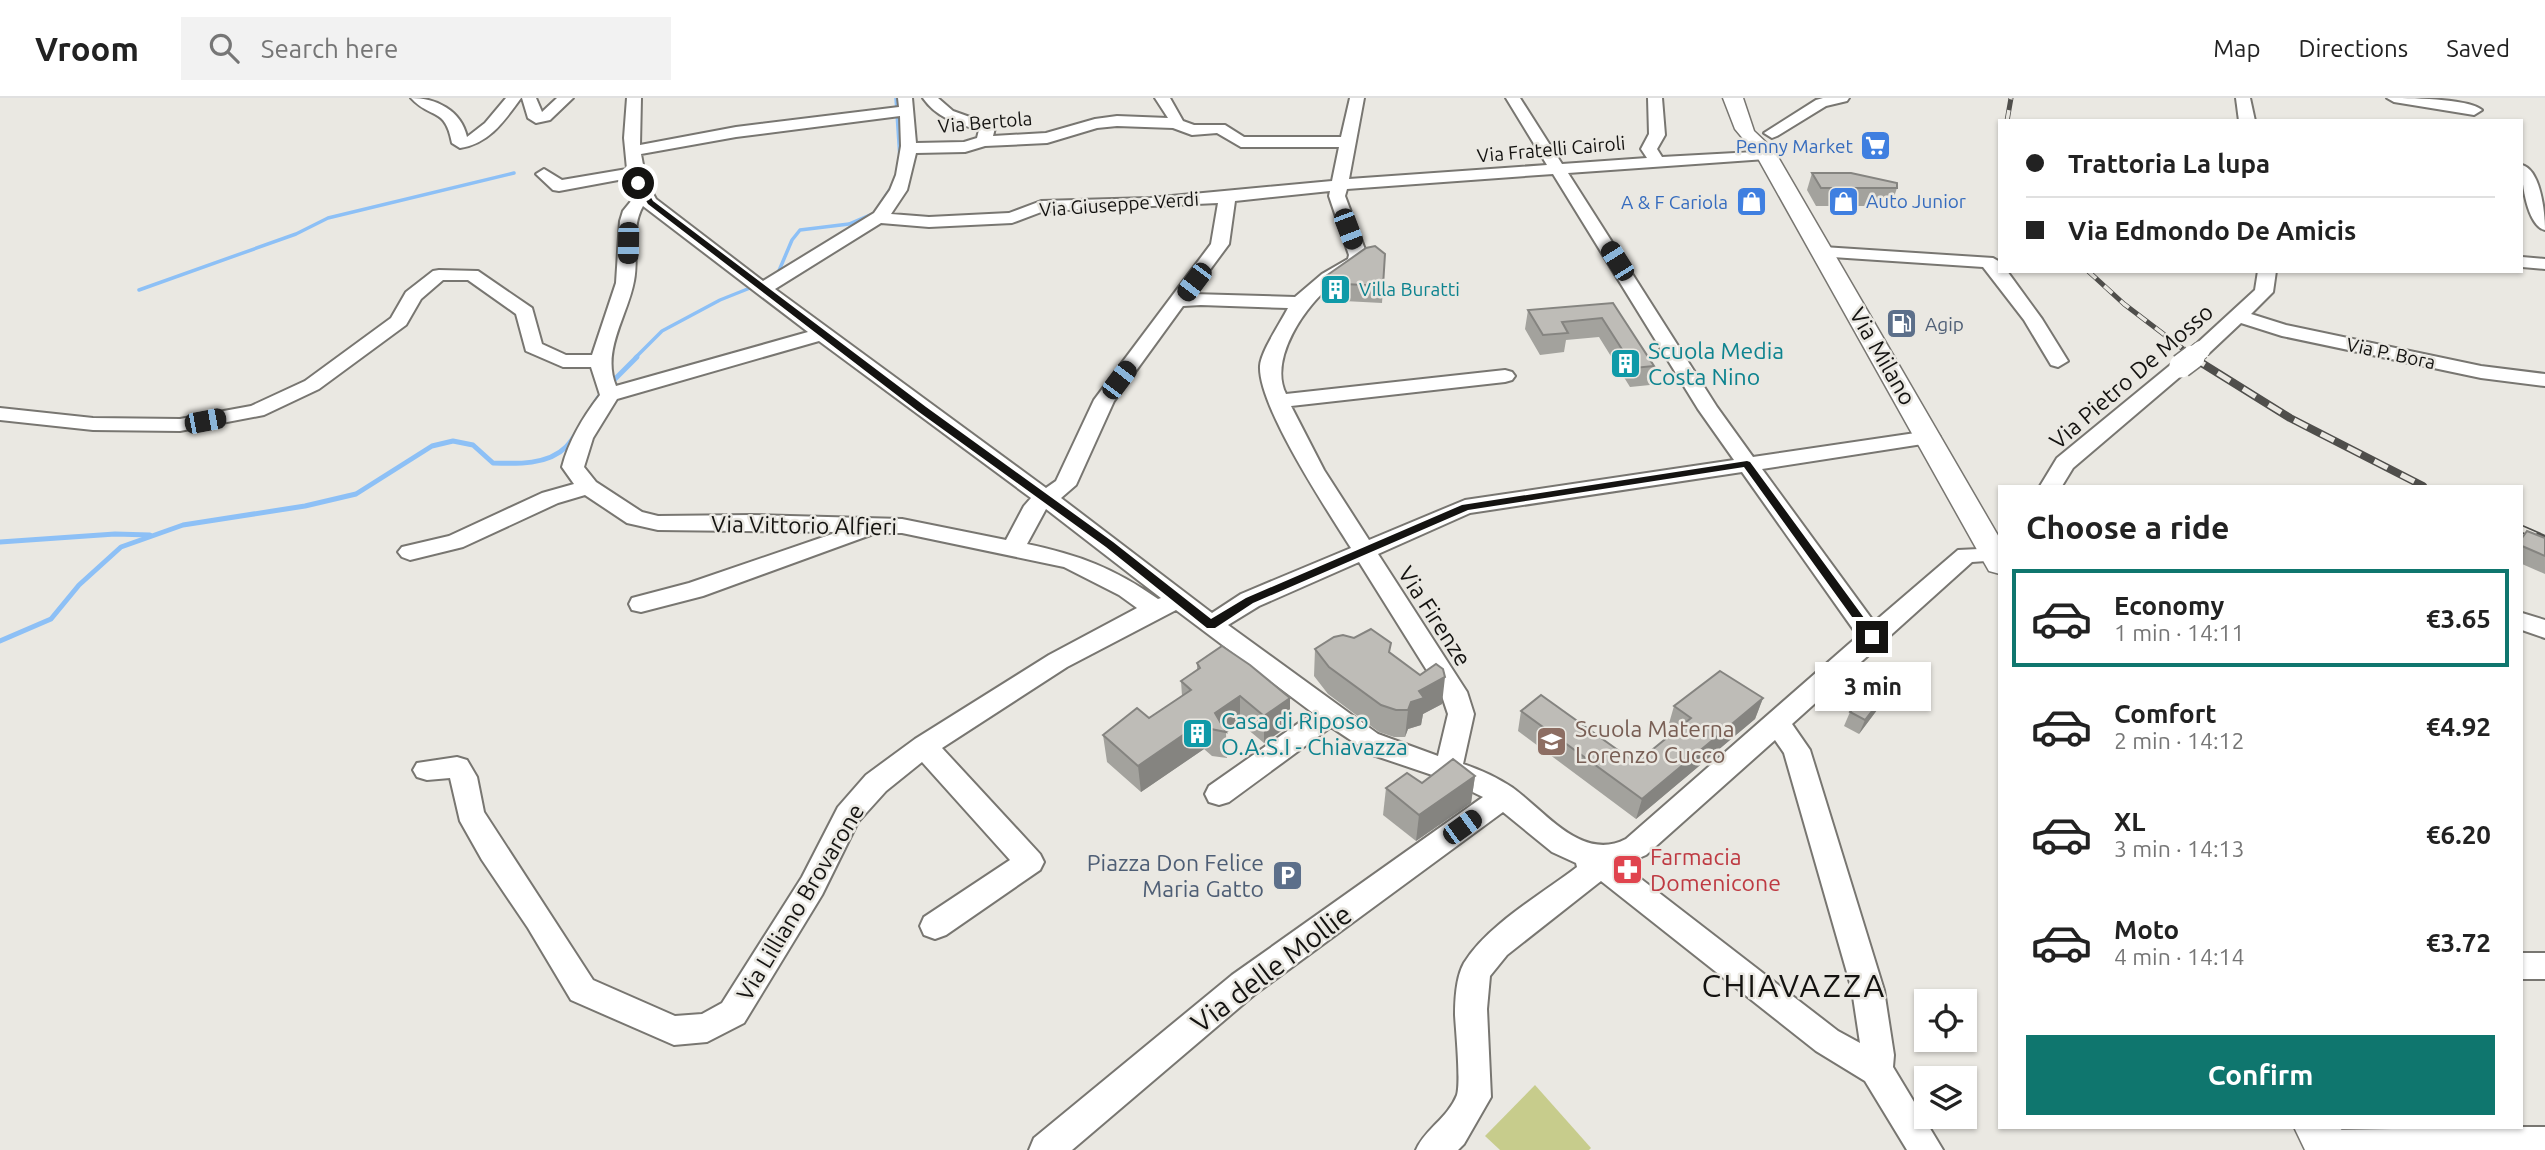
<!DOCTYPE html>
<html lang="en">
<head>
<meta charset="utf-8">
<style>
	:root { --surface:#fff; --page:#f2f2f2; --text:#222; --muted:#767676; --line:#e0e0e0; --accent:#0f766e }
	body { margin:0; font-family:Ubuntu,sans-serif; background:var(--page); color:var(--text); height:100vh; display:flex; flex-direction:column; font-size:26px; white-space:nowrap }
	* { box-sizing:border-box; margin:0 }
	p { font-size:23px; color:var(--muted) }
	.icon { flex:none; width:38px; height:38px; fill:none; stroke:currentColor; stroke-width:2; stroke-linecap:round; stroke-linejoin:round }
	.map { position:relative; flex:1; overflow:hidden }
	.drawer { position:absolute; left:1998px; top:387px; width:525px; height:644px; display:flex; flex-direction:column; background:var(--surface); border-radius:0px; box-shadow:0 2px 5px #0004 }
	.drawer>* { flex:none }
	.hud { position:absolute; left:1998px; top:21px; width:525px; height:154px; border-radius:0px; box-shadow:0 2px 5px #0004; display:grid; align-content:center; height:154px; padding:0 28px; background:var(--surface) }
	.tools { position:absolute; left:1914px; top:891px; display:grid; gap:14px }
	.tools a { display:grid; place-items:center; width:63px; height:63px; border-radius:0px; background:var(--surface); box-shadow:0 2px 5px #0004; font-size:35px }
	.end { position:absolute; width:32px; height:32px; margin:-16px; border:9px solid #141311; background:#fff; box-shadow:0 0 0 4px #fff }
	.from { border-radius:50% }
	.bubble { position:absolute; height:49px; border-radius:0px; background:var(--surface); box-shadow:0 2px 5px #0004; font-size:23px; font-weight:700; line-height:49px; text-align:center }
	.car { position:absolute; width:21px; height:42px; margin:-21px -10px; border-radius:9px; box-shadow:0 0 5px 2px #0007; background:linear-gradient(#222 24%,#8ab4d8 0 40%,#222 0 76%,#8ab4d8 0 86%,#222 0) }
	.hud b { display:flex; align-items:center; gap:24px; height:66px; font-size:26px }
	.hud b+b { border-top:2px solid var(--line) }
	.hud i { width:18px; height:18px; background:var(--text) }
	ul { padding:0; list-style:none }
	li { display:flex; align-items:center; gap:21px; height:98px; margin:0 14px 10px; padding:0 14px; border:4px solid transparent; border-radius:0px }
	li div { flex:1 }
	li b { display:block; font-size:26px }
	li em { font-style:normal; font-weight:700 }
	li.current { border-color:var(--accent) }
	li>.icon { width:63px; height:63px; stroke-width:1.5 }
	h2 { padding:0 28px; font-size:32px; line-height:84px }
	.cta { display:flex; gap:14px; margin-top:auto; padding:14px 28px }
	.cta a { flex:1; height:80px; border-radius:0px; background:var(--accent); color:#fff; font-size:28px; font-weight:700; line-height:80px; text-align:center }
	header { display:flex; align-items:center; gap:42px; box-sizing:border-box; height:98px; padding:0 35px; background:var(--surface); border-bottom:2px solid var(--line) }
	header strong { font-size:33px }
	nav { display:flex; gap:38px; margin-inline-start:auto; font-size:24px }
	.search { width:490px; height:63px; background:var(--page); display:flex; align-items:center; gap:18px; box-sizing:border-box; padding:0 24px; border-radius:0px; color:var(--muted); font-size:26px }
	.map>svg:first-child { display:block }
</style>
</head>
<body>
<header>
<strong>Vroom</strong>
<div class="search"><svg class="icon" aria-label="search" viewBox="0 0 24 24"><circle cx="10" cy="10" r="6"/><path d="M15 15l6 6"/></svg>Search here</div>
<nav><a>Map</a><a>Directions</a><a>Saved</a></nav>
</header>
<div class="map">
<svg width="2545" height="1052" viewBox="0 0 2545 1052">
	<rect width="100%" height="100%" fill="#eae8e2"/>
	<polygon fill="#c7cc8c" points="1535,987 1591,1050 1589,1052 1500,1052 1485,1038"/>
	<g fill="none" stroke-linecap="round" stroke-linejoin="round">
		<g stroke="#8dc0f6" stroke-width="3.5">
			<polyline points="896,0 900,61"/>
			<polyline points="881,105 893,87"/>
			<polyline points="773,178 778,175 792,142 800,132 849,126 870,117"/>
			<polyline points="139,192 296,136 328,120 514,75"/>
			<polyline points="635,260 662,233 720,202 755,188"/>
		</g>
		<g stroke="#8dc0f6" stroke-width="5">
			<polyline points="609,287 637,259"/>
			<polyline points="0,444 115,436 150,437"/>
			<path d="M0,543L51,521L79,487L121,449L183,427L305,408L356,396L432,348L453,343L473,347L493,365C517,366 548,367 566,349C578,337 590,309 603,294"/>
		</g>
		<defs>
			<g id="minor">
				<path d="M411,0C436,0 461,12 467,39L485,25L506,0H521C504,23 490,45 460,50L452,45C445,8 431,22 411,0Z"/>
				<polygon points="522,0 536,0 542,14 557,0 573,0 550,22 536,25 528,20"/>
				<path d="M627,0H641L640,47L736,29L899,9L898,0H912L916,45L964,44L977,40L979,32C956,25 937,20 923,0H938L953,13L992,27L995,30L993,38L1046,35L1095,21L1117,18L1168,20L1155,0H1170L1183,23L1194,27H1225L1244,39H1341L1350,0H1364L1349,81L1547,67L1506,0H1520L1562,66L1647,60L1641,51L1649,36L1648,0H1662L1665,37L1657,51L1662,59L1772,53L1774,56L1766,61L1568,75L1717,309L1753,359L1929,333L1936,335L1940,339L1936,343L1929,345L1762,371L1874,524L1958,452L2000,450V462L1972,464L1792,626L1810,652L1884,892L1894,957L1893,969L1943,1052H1907L1865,983L1816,953L1601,783L1507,857L1490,878L1487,911L1491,999L1464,1046L1458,1052H1416C1425,1031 1448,1020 1457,997C1461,984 1456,934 1455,917C1455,902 1456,879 1464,865C1487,827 1542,796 1577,769L1576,765L1552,754L1503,714L1254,897L1072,1052H1029L1034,1040L1232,877L1483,699L1450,683L1373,657L1331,629L1229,704L1219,707L1209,704L1205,696L1209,688L1313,615L1176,512L1067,569L942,650L1040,756L1044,764L1040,772L946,837L935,841L924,837L920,828L924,819L1010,762L922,664L886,693L858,724L822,797L744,925L707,944L674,947L571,902L528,830L482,762L460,723L450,680L427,682L417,679L413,672L417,665L457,659L467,662L477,679L484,714L593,882L675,918L702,916L722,905L802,779L838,709L866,677L915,641L1049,557L1137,510L1119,497L1064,469L902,435H876L703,498L641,514L632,512L629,506L632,500L689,485L838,434L658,432L627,425L585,397L558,405L463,449L410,462L402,459L398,454L402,449L449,438L542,395L574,386L562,369C569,342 583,319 600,297L591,269H563L526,253L516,216L468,182H443L421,201L406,227L319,291L264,317L180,333L93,332L0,322V310L93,320L180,321L251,308L305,283L391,220L406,194L433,173L439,172L478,173L532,210L542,246L566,257H592L616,185L620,123L623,113L636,97L629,80L559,93L553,92L536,76L544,71L562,82L627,71L624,40ZM900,18L901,48L896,77L890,92L874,115L763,183L656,101L646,83L641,56L736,39ZM1117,28L1173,30L1192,37L1217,35L1241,49H1339L1332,83L1150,100L1041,103L1009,115L929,119L891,116L907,92L916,55L965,54L985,48L1047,45L1097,30ZM1553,76L1698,311L1734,362L1465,402L1369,442L1324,372L1291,308L1505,284L1512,282L1515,278L1512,274L1505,272L1286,296C1268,261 1306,206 1334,185C1343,177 1357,174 1365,164L1367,157L1345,98L1347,91ZM1330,93L1329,98L1349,157L1348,161L1322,176L1295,199L1192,196L1229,146L1235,103ZM1218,105L1211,146L1094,302L1056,383L1046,390L775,191L881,125L929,129L1012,125L1044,113ZM643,108L808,234L616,288C601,253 628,217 634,183C639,158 630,131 643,108ZM1201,207L1288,210C1281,224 1261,253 1260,268C1258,308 1327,412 1351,450L1241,496L1212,515L1061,400L1076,387L1114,303L1183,208ZM819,243L1031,400L1024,408L1006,442L902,421L751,417L658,418L642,414L596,384L584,369L593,340L617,301ZM1742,374L1858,538L1626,741C1582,764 1546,714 1513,690C1498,680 1481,672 1463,666L1474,616L1467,594L1378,456L1470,415ZM1046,411L1161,500L1158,501C1114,470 1079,457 1027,446ZM1359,464L1441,595L1448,616L1438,658L1378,636L1228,527L1259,508ZM1775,642L1784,655L1852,892L1860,945L1838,933L1623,767L1646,757Z"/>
				<polygon points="1823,0 1849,0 1847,3 1826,8 1777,38 1772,40 1764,35 1816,2"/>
				<polygon points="2236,0 2250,0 2255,23 2239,23"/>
				<path d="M2387,0C2406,0 2468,0 2482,12L2474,17L2394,4Z"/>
				<path d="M2522,67C2541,72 2545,116 2545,132C2527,128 2521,83 2522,67Z"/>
				<polygon points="1823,149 1993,160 2000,164 2000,173 2007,173 2042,221 2068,263 2058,269 2051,267 2024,222 1983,169 1817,158 1814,154 1817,150"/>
				<polygon points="2522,159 2545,161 2545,171 2522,169"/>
				<polygon points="2258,173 2276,173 2273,194 2251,216 2286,227 2481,268 2545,276 2545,288 2481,280 2282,238 2241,225 2208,256 2194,256 2191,252 2194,248 2255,192"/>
				<polygon points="2181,262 2188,264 2191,268 2188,272 2073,370 2062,388 2040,388 2057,360 2174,264"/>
				<polygon points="2522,515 2545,522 2545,540 2522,532"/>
				<rect x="2522" y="855" width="23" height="26"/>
				<polygon points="2522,1029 2545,1029 2545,1052 2312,1052 2310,1048 2315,1036 2327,1032"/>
			</g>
			<g id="major">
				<polygon points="1723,0 1743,0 1754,33 1774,52 2000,441 2000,476 1989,473 1985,466 1755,55 1735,31"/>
				<polygon points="2294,1029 2340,1029 2351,1052 2305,1052"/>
			</g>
		</defs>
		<use href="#minor" stroke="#787671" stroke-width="4"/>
		<use href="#major" stroke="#787671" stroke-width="3"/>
		<use href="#minor" fill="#fff" fill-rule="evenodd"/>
		<use href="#major" fill="#fff" fill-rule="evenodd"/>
		<defs>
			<g id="rail-far1">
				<polyline points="2007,23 2011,0"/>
				<polyline points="2088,173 2124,206 2195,260"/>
			</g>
			<g id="rail">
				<polyline points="2192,259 2290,320 2423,388"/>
				<polyline points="2522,431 2545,441"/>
			</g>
		</defs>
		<use href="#rail-far1" stroke="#4f4e4b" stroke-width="5"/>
		<use href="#rail" stroke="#4f4e4b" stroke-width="8"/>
		<use href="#rail-far1" stroke="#eae8e2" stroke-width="3.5" stroke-dasharray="11" stroke-linecap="butt"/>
		<use href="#rail" stroke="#eae8e2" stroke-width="5" stroke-dasharray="15" stroke-linecap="butt"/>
		<defs>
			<polyline id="minor-bridge-far1" points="2191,260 2201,252"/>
			<polyline id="minor-bridge" points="2181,268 2193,259"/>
		</defs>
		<use href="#minor-bridge-far1" stroke="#787671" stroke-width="20" stroke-linecap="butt"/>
		<use href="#minor-bridge" stroke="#787671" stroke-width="26" stroke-linecap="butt"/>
		<use href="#minor-bridge-far1" stroke="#fff" stroke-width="18"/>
		<use href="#minor-bridge" stroke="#fff" stroke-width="23"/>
	</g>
	<g fill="#a3a29d">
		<polygon points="1812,75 1897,90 1891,108 1816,108 1807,92"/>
		<polygon points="1385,156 1382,205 1325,202 1325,185"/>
		<polygon points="1613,205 1654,268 1650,287 1630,289 1599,239 1566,242 1564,254 1540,257 1525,231 1528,212"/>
		<polygon points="2527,433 2545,440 2545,476 2522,466 2522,439"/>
		<polygon points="1315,551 1390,555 1442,606 1423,616 1421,627 1408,631 1405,639 1394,639 1379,634 1328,596 1314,578"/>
		<polygon points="1197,565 1290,600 1290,627 1264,645 1240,625 1226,635 1227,660 1212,658 1204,651 1141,694 1107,664 1103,637 1149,620 1182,598 1181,583 1197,572"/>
		<polygon points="1763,600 1755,621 1636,721 1518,633 1521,613 1636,665 1675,633 1668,629 1674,608"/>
		<polygon points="1877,612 1859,636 1844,628 1850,614"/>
		<polygon points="1475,678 1471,705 1416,743 1383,717 1386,690"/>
	</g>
	<g fill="#858480">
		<polygon points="1445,579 1442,606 1423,616 1421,627 1408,631 1405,639 1408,612 1411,604 1419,593"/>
		<polygon points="1240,598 1240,625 1226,635 1215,615"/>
		<polygon points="1883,599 1877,612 1859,636 1865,622"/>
		<polygon points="1290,600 1290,627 1264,645 1264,618"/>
		<polygon points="1763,600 1755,621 1636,721 1642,701"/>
		<polygon points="1202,624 1204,651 1141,694 1138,668"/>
		<polygon points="1475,678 1471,705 1416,743 1419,717"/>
	</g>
	<g fill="#bebcb7" stroke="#858480" stroke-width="2">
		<polygon points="1812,75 1851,75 1897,85 1897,90 1821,90"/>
		<polygon points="1375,148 1385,156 1383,188 1325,185 1326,178 1366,150"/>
		<polygon points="1613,205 1654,268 1634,270 1602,220 1562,224 1568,235 1543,237 1528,212"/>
		<polygon points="2527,433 2545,440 2545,458 2522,448 2522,440"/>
		<polygon points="1371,531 1391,545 1389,554 1420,577 1436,566 1443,571 1445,579 1419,593 1424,600 1411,604 1408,612 1396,612 1381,607 1329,569 1315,551 1334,539 1343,537 1354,540"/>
		<polygon points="1222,548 1250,567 1290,600 1264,618 1240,598 1215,615 1226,634 1211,631 1202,624 1138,668 1103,637 1137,610 1149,620 1191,592 1181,583 1200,570 1197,565"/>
		<polygon points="1720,573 1763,600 1642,701 1521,613 1541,597 1636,665 1691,620 1674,608"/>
		<polygon points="1868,592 1883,599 1865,622 1850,614"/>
		<polygon points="1453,661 1475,678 1419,717 1386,690 1407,675 1422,685"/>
	</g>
	<polygon fill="#141311" points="635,83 641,83 653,103 926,309 1113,444 1211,521 1246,500 1462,407 1747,363 1750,364 1878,539 1876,541 1868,541 1744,369 1468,412 1253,505 1215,530 1207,530 1106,449 919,314 648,106"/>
	<defs>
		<symbol id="supermarket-square" viewBox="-11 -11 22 22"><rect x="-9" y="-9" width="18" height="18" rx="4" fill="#3f7fe0" stroke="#eae8e2"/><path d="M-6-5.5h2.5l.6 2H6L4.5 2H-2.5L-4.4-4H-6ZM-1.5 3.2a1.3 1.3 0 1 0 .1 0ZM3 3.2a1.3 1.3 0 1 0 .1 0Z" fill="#fff"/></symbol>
		<symbol id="shop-square" viewBox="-11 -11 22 22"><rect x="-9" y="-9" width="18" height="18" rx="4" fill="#3f7fe0" stroke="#eae8e2"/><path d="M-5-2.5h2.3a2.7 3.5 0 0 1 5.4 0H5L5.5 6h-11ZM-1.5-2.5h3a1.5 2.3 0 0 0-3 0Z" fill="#fff"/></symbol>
		<symbol id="building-square" viewBox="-11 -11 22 22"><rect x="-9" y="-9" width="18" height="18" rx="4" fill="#0f9aa8" stroke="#eae8e2"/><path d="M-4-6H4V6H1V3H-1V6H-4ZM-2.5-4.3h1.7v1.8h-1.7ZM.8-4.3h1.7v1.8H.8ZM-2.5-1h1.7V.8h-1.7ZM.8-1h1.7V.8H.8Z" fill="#fff"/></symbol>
		<symbol id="fuel-square" viewBox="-11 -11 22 22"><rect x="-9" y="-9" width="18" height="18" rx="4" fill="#5c6f8a" stroke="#eae8e2"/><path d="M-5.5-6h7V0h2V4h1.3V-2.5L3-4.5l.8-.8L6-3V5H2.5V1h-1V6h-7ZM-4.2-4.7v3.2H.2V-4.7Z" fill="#fff"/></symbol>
		<symbol id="school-square" viewBox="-11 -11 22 22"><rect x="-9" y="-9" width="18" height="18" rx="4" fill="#8d6e63" stroke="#eae8e2"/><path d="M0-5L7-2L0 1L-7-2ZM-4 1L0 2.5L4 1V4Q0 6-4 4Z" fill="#fff"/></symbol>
		<symbol id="pharmacy-square" viewBox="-11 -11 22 22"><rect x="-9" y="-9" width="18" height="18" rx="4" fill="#e0444e" stroke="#eae8e2"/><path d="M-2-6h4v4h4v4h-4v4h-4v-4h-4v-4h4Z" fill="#fff"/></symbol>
		<symbol id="parking-square" viewBox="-11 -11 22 22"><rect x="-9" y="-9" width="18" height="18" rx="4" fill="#5c6f8a" stroke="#eae8e2"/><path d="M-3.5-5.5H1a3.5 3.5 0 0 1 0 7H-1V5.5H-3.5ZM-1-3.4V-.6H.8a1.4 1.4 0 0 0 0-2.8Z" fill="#fff"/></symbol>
	</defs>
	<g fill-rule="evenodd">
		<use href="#supermarket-square" x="1858" y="30" width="35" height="35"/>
		<use href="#shop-square" x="1826" y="86" width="35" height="35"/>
		<use href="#shop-square" x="1734" y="86" width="35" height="35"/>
		<use href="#building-square" x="1318" y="174" width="35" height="35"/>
		<use href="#fuel-square" x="1884" y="208" width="35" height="35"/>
		<use href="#building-square" x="1608" y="248" width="35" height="35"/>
		<use href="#building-square" x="1180" y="618" width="35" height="35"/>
		<use href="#school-square" x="1534" y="626" width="35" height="35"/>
		<use href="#pharmacy-square" x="1610" y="754" width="35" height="35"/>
		<use href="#parking-square" x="1270" y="760" width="35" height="35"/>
	</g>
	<g text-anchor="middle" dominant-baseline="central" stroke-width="5" stroke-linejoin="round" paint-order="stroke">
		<g font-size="19" fill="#141311" stroke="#eae8e2">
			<text transform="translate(985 24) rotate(-5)">Via Bertola</text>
			<text transform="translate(1551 51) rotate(-5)">Via Fratelli Cairoli</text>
			<text transform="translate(1119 106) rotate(-4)">Via Giuseppe Verdi</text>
			<text transform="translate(2391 255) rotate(12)">Via P. Bora</text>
		</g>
		<g font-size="19" fill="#366cbe" stroke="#eae8e2" text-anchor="end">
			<text x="1853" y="48">Penny Market</text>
			<text x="1866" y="103" text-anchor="start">Auto Junior</text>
			<text x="1728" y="104">A &amp; F Cariola</text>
		</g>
		<g font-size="19" fill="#0d838f" stroke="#eae8e2" text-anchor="start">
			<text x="1359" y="191">Villa Buratti</text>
		</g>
		<g font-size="19" fill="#4e5e75" stroke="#eae8e2" text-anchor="start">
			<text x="1925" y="226">Agip</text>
		</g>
		<g font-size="23" fill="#0d838f" stroke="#eae8e2" text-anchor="start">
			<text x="1648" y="252">Scuola Media<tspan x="1648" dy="26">Costa Nino</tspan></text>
			<text x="1221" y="622">Casa di Riposo<tspan x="1221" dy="26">O.A.S.I - Chiavazza</tspan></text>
		</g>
		<g font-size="23" fill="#141311" stroke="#eae8e2">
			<text transform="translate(1883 258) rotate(60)">Via Milano</text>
			<text transform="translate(2131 278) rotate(-41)">Via Pietro De Mosso</text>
			<text transform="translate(804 427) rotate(1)">Via Vittorio Alfieri</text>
			<text transform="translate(1435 518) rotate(57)">Via Firenze</text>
			<text transform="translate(800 804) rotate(-59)">Via Lilliano Brovarone</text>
		</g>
		<g font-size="23" fill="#785e54" stroke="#eae8e2" text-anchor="start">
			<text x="1575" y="630">Scuola Materna<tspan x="1575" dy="26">Lorenzo Cucco</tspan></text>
		</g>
		<g font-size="23" fill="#be3a42" stroke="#eae8e2" text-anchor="start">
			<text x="1650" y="758">Farmacia<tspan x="1650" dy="26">Domenicone</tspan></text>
		</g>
		<g font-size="23" fill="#4e5e75" stroke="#eae8e2" text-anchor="end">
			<text x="1264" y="764">Piazza Don Felice<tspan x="1264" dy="26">Maria Gatto</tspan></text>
		</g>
		<g font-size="28" fill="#141311" stroke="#eae8e2">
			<text transform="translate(1271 870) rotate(-37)">Via delle Mollie</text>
		</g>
		<g font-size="32" letter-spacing="2" fill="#141311" stroke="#eae8e2">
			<text x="1794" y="887">CHIAVAZZA</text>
		</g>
	</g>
</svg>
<div class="tools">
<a><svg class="icon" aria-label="locate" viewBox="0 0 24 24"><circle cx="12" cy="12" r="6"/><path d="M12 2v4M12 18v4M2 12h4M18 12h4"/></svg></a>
<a><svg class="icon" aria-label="layers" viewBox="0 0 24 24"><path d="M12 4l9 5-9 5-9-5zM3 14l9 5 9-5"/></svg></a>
</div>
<i class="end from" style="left:638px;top:85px"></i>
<i class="end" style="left:1872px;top:539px"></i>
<div class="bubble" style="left:1815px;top:564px;width:116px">3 min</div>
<i class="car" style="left:1348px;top:131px;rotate:159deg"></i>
<i class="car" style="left:628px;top:145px;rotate:181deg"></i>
<i class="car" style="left:1617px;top:163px;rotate:328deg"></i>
<i class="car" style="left:1194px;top:184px;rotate:217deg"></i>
<i class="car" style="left:1119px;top:282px;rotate:37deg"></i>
<i class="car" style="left:205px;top:323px;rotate:79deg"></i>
<i class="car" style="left:1462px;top:729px;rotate:54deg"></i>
<div class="hud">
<b><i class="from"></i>Trattoria La lupa</b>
<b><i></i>Via Edmondo De Amicis</b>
</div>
<section class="drawer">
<h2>Choose a ride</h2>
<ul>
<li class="current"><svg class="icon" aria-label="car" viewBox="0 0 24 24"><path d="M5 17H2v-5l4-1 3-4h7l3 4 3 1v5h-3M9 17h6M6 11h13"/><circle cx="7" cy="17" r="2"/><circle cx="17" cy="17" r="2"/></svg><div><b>Economy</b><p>1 min · 14:11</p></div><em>€3.65</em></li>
<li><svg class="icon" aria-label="car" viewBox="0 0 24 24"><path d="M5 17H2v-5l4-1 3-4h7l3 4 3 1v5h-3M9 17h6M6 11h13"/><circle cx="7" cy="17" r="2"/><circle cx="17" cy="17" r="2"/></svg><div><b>Comfort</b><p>2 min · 14:12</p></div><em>€4.92</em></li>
<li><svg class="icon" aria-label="car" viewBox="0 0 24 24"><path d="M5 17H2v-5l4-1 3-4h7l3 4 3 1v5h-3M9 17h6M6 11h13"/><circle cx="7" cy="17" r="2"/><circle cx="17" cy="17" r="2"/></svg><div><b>XL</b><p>3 min · 14:13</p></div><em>€6.20</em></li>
<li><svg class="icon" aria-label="car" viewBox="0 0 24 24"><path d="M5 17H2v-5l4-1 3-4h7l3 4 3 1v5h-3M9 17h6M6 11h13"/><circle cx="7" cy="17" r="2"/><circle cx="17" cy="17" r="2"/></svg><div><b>Moto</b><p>4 min · 14:14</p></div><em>€3.72</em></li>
</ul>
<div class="cta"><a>Confirm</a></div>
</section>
</div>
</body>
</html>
